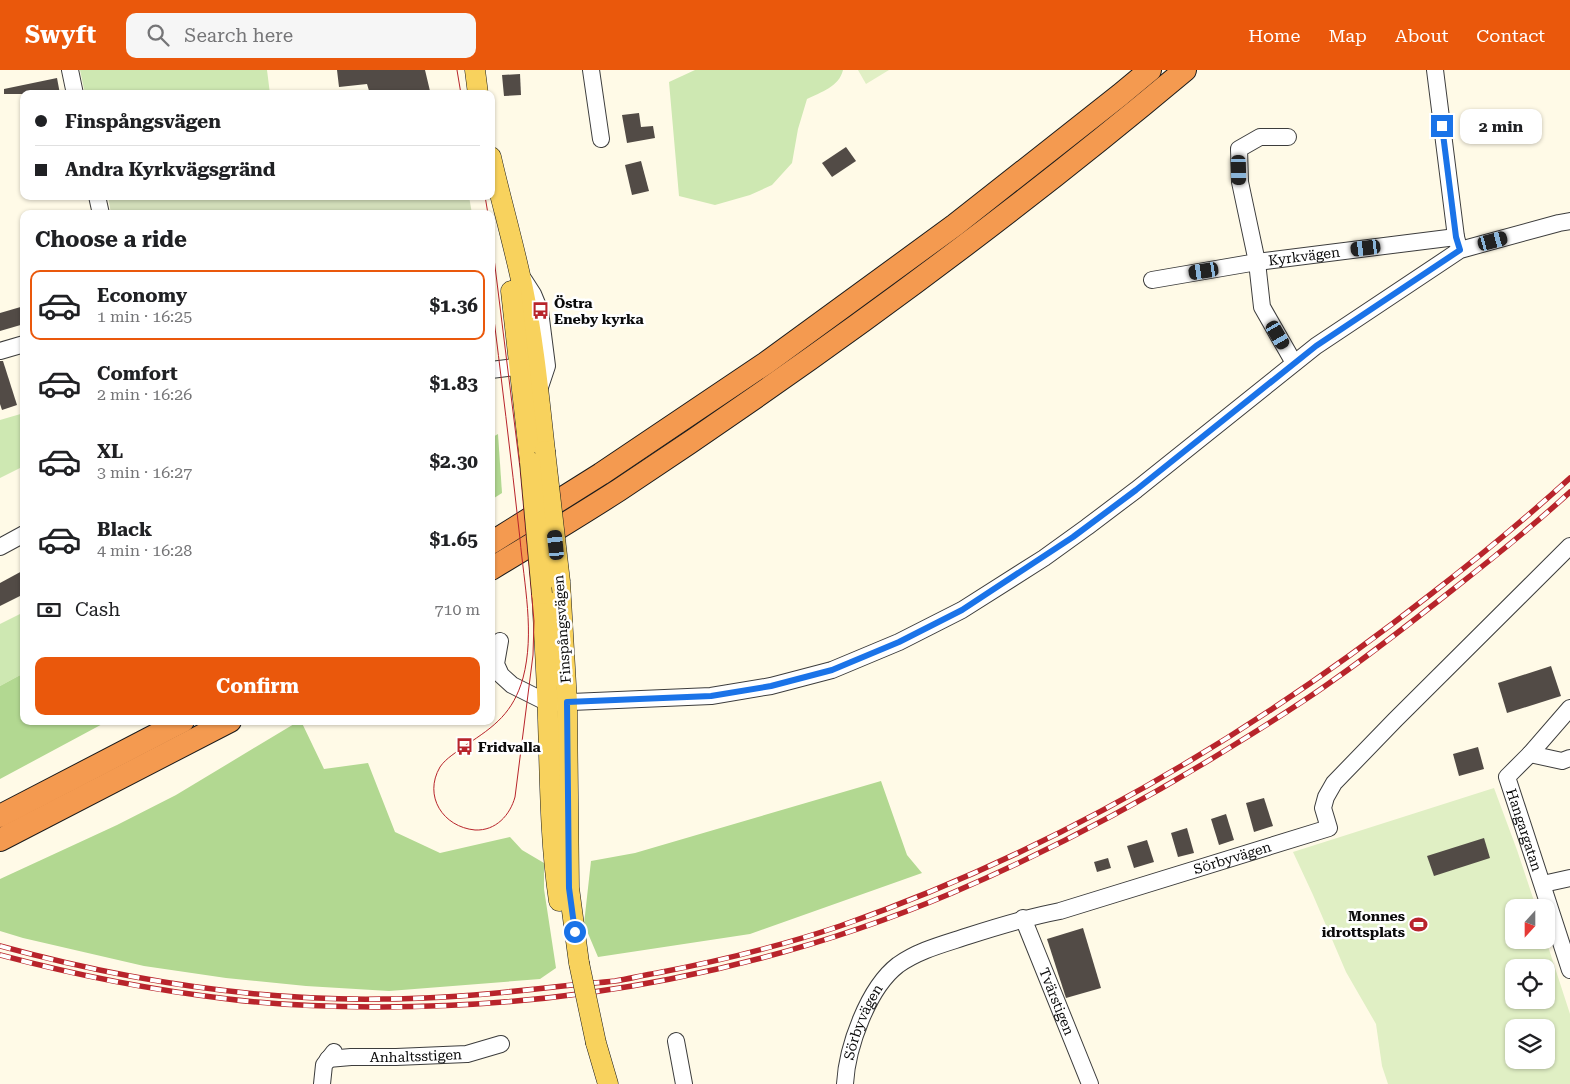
<!DOCTYPE html>
<html lang="en">
<head>
<meta charset="utf-8">
<style>
	:root { --surface:#fff; --page:#f6f6f6; --text:#202124; --muted:#757577; --line:#e0e0e0; --accent:#ea580c }
	body { margin:0; font-family:"Roboto Serif",serif; background:var(--page); color:var(--text); height:100vh; display:flex; flex-direction:column; font-size:19px; white-space:nowrap }
	* { box-sizing:border-box; margin:0 }
	p { font-size:16px; color:var(--muted) }
	.icon { flex:none; width:28px; height:28px; fill:none; stroke:currentColor; stroke-width:2; stroke-linecap:round; stroke-linejoin:round }
	.map { position:relative; flex:1; overflow:hidden }
	.drawer { position:absolute; left:20px; top:140px; width:475px; height:515px; display:flex; flex-direction:column; background:var(--surface); border-radius:10px; box-shadow:0 1px 4px #0004 }
	.drawer>* { flex:none }
	.hud { position:absolute; left:20px; top:20px; width:475px; height:110px; border-radius:10px; box-shadow:0 1px 4px #0004; display:grid; align-content:center; height:110px; padding:0 15px; background:var(--surface) }
	.needle { width:32px; rotate:201deg }
	.controls { position:absolute; left:1505px; top:829px; display:grid; gap:10px }
	.controls a { display:grid; place-items:center; width:50px; height:50px; border-radius:10px; background:var(--surface); box-shadow:0 1px 4px #0004; font-size:25px }
	.end { position:absolute; width:22px; height:22px; margin:-11px; border:6px solid #1a73e8; background:#fff; box-shadow:0 0 0 2px #fff }
	.from { border-radius:50% }
	.bubble { position:absolute; height:35px; border-radius:10px; background:var(--surface); box-shadow:0 1px 4px #0004; font-size:16px; font-weight:700; line-height:35px; text-align:center }
	.car { position:absolute; width:15px; height:30px; margin:-15px -8px; border-radius:6px; box-shadow:0 0 4px 1px #0007; background:linear-gradient(#222 24%,#8ab4d8 0 40%,#222 0 76%,#8ab4d8 0 86%,#222 0) }
	.hud b { display:flex; align-items:center; gap:18px; height:48px; font-size:19px }
	.hud b+b { border-top:1px solid var(--line) }
	.hud i { width:12px; height:12px; background:var(--text) }
	ul { padding:0; list-style:none }
	li { display:flex; align-items:center; gap:15px; height:70px; margin:0 10px 8px; padding:0 5px; border:2px solid transparent; border-radius:10px }
	li div { flex:1 }
	li b { display:block; font-size:19px }
	li em { font-style:normal; font-weight:700 }
	li.current { border-color:var(--accent) }
	li>.icon { width:45px; height:45px; stroke-width:1.5 }
	h2 { padding:0 15px; font-size:22px; line-height:60px }
	.pay { display:flex; align-items:center; gap:12px; height:55px; padding:0 15px; font-size:19px }
	.pay p { margin-inline-start:auto }
	.primary-button { display:flex; gap:10px; margin-top:auto; padding:10px 15px }
	.primary-button a { flex:1; height:58px; border-radius:10px; background:var(--accent); color:#fff; font-size:20px; font-weight:700; line-height:58px; text-align:center }
	header { display:flex; align-items:center; gap:30px; box-sizing:border-box; height:70px; padding:0 25px; background:var(--accent); color:#fff }
	header strong { font-size:24px }
	nav { display:flex; gap:28px; margin-inline-start:auto; font-size:18px }
	.search { width:350px; height:45px; background:var(--page); display:flex; align-items:center; gap:12px; box-sizing:border-box; padding:0 18px; border-radius:10px; color:var(--muted); font-size:19px }
	.map>svg:first-child { display:block }
</style>
</head>
<body>
<header>
<strong>Swyft</strong>
<div class="search"><svg class="icon" aria-label="search" viewBox="0 0 24 24"><circle cx="10" cy="10" r="6"/><path d="M15 15l6 6"/></svg>Search here</div>
<nav><a>Home</a><a>Map</a><a>About</a><a>Contact</a></nav>
</header>
<div class="map">
<svg width="1570" height="1014" viewBox="0 0 1570 1014">
	<rect width="100%" height="100%" fill="#fffae7"/>
	<g fill="#cee8b2">
		<polygon points="80,0 267,0 270,24 85,24"/>
		<path d="M695,0H843C839,17 821,22 807,29L798,59L792,93L772,115L750,125L715,135L679,126L669,12Z"/>
		<polygon points="24,343 24,396 0,408 0,350"/>
		<polygon points="24,542 24,603 0,616 0,554"/>
	</g>
	<g fill="#b2d891">
		<polygon points="498,364 502,423 491,430 491,368"/>
		<polygon points="24,603 24,651 108,651 0,709 0,616"/>
		<polygon points="299,651 301,651 324,699 368,693 395,762 440,783 510,767 522,780 544,793 544,819 556,898 540,909 389,921 306,916 226,908 144,896 23,868 0,861 0,809 117,755 176,725"/>
		<polygon points="881,711 907,785 922,803 750,864 598,887 584,854 591,791 635,783"/>
	</g>
	<polygon fill="#d3deba" points="108,126 469,126 472,144 111,144"/>
	<g fill="#e0efc4" fill-rule="evenodd">
		<polygon points="858,0 889,0 866,14"/>
		<path d="M1494,718L1517,780L1536,837L1514,838V870H1546L1570,944V1014H1388L1382,996L1376,954L1346,902L1313,825L1293,782ZM1514,898H1546V930H1514ZM1514,958H1546V990H1514Z"/>
	</g>
	<g fill="#524b46">
		<polygon points="337,0 425,0 430,21 419,24 370,24 367,14 339,17"/>
		<polygon points="520,4 521,25 504,26 502,5"/>
		<polygon points="57,8 60,24 4,24 4,19"/>
		<polygon points="639,43 641,57 653,56 655,68 627,73 622,45"/>
		<polygon points="846,77 856,91 832,107 822,93"/>
		<polygon points="641,91 649,121 632,125 625,95"/>
		<polygon points="24,236 24,254 0,261 0,243"/>
		<polygon points="0,291 3,291 17,335 2,340 0,334"/>
		<polygon points="24,500 24,524 0,536 0,513"/>
		<polygon points="1551,596 1561,626 1507,643 1498,613"/>
		<polygon points="1478,677 1484,699 1459,706 1453,684"/>
		<polygon points="1264,728 1273,756 1254,762 1246,733"/>
		<polygon points="1226,744 1234,770 1219,775 1211,749"/>
		<polygon points="1187,758 1194,783 1178,787 1171,763"/>
		<polygon points="1484,768 1490,788 1434,806 1427,786"/>
		<polygon points="1147,770 1154,792 1134,798 1127,776"/>
		<polygon points="1108,788 1111,798 1097,802 1094,792"/>
		<polygon points="1083,858 1101,918 1066,928 1047,869"/>
	</g>
	<g fill="none" stroke-linecap="round" stroke-linejoin="round">
		<defs>
			<g id="minor">
				<polyline points="70,0 75,24"/>
				<polyline points="591,0 601,69"/>
				<polyline points="1435,0 1456,167 1459,178"/>
				<polyline points="1288,67 1260,67 1239,79 1240,112 1257,192 1262,237 1294,293"/>
				<polyline points="97,126 101,144"/>
				<polyline points="524,210 533,224 540,241 547,296 539,320"/>
				<path id="s1" d="M1152,210L1257,192L1456,167"/>
				<polyline points="0,281 24,274"/>
				<polyline points="491,300 531,295"/>
				<polyline points="0,477 24,464"/>
				<polyline points="500,571 496,594 501,605 512,615 548,633 711,626 771,616 832,600 899,572 962,540 1044,488 1087,457 1136,420 1316,276 1460,180 1559,153 1570,151"/>
				<path id="s2" d="M1570,638L1530,684L1507,707L1570,900"/>
				<polyline points="1530,684 1562,691 1570,688"/>
				<polyline points="1543,814 1570,808"/>
				<path id="s3" d="M1023,848L1090,1014"/>
				<polyline points="676,971 684,1014"/>
				<path id="s4" d="M328,989L351,987H396L467,984L501,974"/>
				<polyline points="322,1014 324,995 334,982"/>
				<path id="s5" d="M845,1014C847,977 868,918 898,895C919,880 944,874 968,866C999,856 1028,847 1060,841L1329,758L1323,738L1326,727L1334,713L1395,650L1570,476"/>
			</g>
			<g id="major">
				<polyline points="475,0 478,24"/>
				<path d="M491,87C501,131 514,175 523,219C534,273 539,327 545,381"/>
				<polyline points="511,221 530,392"/>
				<polyline points="560,512 567,632 569,818 579,893"/>
				<path d="M542,524C544,566 547,607 548,649C550,710 550,771 559,831"/>
				<polyline points="596,973 608,1014"/>
			</g>
			<g id="highway">
				<polyline points="491,473 601,404 766,293 955,155 1120,25 1150,0"/>
				<path d="M491,499C534,473 577,447 619,420C815,290 1005,151 1185,0"/>
				<polyline points="0,746 183,651"/>
				<polyline points="0,770 230,651"/>
			</g>
		</defs>
		<use href="#minor" stroke="#3d3d3d" stroke-width="18"/>
		<use href="#major" stroke="#1b1b1b" stroke-width="21"/>
		<use href="#highway" stroke="#1b1b1b" stroke-width="24"/>
		<use href="#minor" stroke="#fff" stroke-width="16"/>
		<use href="#major" stroke="#f8d25d" stroke-width="20"/>
		<use href="#highway" stroke="#f49a50" stroke-width="22"/>
		<g stroke="#b8242b" stroke-width="1">
			<polyline points="457,0 461,24"/>
			<polyline points="485,126 488,144"/>
			<path d="M491,164L520,398L534,551L533,585L515,727C510,745 496,761 475,760C443,757 423,726 440,697C446,688 457,682 466,675C495,656 513,643 523,608C535,563 524,514 520,469C511,387 501,306 491,225"/>
		</g>
		<defs>
			<g id="rail">
				<path d="M0,876C124,910 254,931 383,929C443,929 503,923 563,916C580,914 598,913 615,911C629,909 643,905 657,903C719,891 781,876 840,856C1055,781 1253,664 1431,524C1479,487 1525,449 1570,408"/>
				<path d="M0,885C75,905 151,920 228,929C276,935 325,937 374,937C572,938 770,900 952,823C1050,781 1144,731 1234,675C1268,654 1302,633 1335,609C1375,581 1413,551 1451,521C1492,489 1532,457 1570,422"/>
			</g>
		</defs>
		<use href="#rail" stroke="#b8242b" stroke-width="5.5"/>
		<use href="#rail" stroke="#fff" stroke-width="4" stroke-dasharray="11" stroke-linecap="butt"/>
		<defs>
			<g id="major-bridge">
				<polyline points="545,381 560,512"/>
				<polyline points="530,392 542,524"/>
				<polyline points="579,893 596,973"/>
			</g>
		</defs>
		<use href="#major-bridge" stroke="#1b1b1b" stroke-width="21" stroke-linecap="butt"/>
		<use href="#major-bridge" stroke="#f8d25d" stroke-width="20"/>
	</g>
	<g fill="none" stroke-linecap="round" stroke-linejoin="round">
		<polyline stroke="#1a73e8" stroke-width="6" points="575,862 569,818 567,632 711,626 771,616 832,600 899,572 962,540 1073,467 1136,420 1316,276 1460,180 1456,167 1442,56"/>
	</g>
	<defs>
		<symbol id="bus-bare" viewBox="-9 -9 18 18"><path d="M-5-6H5V4H4V6H2V4H-2V6H-4V4H-5ZM-3.5-4V0h7V-4ZM-3.5 1.2v1.5H-2V1.2ZM2 1.2v1.5H3.5V1.2Z" fill="#b8242b" stroke="#fff" stroke-width="2.5" paint-order="stroke"/></symbol>
		<symbol id="stadium-bare" viewBox="-9 -9 18 18"><path d="M0-5a6.5 5 0 1 0 0 10a6.5 5 0 1 0 0-10ZM-3.5-1.8h7v3.6h-7Z" fill="#b8242b" stroke="#fff" stroke-width="2.5" paint-order="stroke"/></symbol>
	</defs>
	<g fill-rule="evenodd">
		<use href="#bus-bare" x="528" y="228" width="25" height="25"/>
		<use href="#bus-bare" x="452" y="664" width="25" height="25"/>
		<use href="#stadium-bare" x="1406" y="842" width="25" height="25"/>
	</g>
	<g text-anchor="middle" dominant-baseline="central" stroke-width="5" stroke-linejoin="round" paint-order="stroke">
		<g font-size="14" fill="#0a0a0a" stroke="#fff">
			<text stroke="none"><textPath href="#s1" startOffset="154">Kyrkvägen</textPath></text>
			<text transform="translate(562 559) rotate(-94)">Finspångsvägen</text>
			<text stroke="none"><textPath href="#s2" startOffset="149">Hangargatan</textPath></text>
			<text stroke="none"><textPath href="#s5" startOffset="485">Sörbyvägen</textPath></text>
			<text stroke="none"><textPath href="#s3" startOffset="90">Tvärstigen</textPath></text>
			<text stroke="none"><textPath href="#s5" startOffset="65">Sörbyvägen</textPath></text>
			<text stroke="none"><textPath href="#s4" startOffset="88">Anhaltsstigen</textPath></text>
		</g>
		<g font-size="14" font-weight="bold" fill="#0a0a0a" stroke="#fff" text-anchor="start">
			<text x="554" y="233">Östra<tspan x="554" dy="16">Eneby kyrka</tspan></text>
			<text x="478" y="677">Fridvalla</text>
			<text x="1405" y="846" text-anchor="end">Monnes<tspan x="1405" dy="16">idrottsplats</tspan></text>
		</g>
	</g>
</svg>
<div class="controls">
<a><svg class="needle" viewBox="-14 -14 28 28"><path d="M0-13l5 13h-10z" fill="#e53935"/><path d="M0 13l5-13h-10z" fill="#757577"/></svg></a>
<a><svg class="icon" aria-label="locate" viewBox="0 0 24 24"><circle cx="12" cy="12" r="6"/><path d="M12 2v4M12 18v4M2 12h4M18 12h4"/></svg></a>
<a><svg class="icon" aria-label="layers" viewBox="0 0 24 24"><path d="M12 4l9 5-9 5-9-5zM3 14l9 5 9-5"/></svg></a>
</div>
<i class="end from" style="left:575px;top:862px"></i>
<i class="end" style="left:1442px;top:56px"></i>
<div class="bubble" style="left:1460px;top:39px;width:82px">2 min</div>
<i class="car" style="left:1239px;top:100px;rotate:179deg"></i>
<i class="car" style="left:1493px;top:171px;rotate:75deg"></i>
<i class="car" style="left:1366px;top:178px;rotate:263deg"></i>
<i class="car" style="left:1204px;top:201px;rotate:261deg"></i>
<i class="car" style="left:1278px;top:265px;rotate:150deg"></i>
<i class="car" style="left:556px;top:475px;rotate:354deg"></i>
<div class="hud">
<b><i class="from"></i>Finspångsvägen</b>
<b><i></i>Andra Kyrkvägsgränd</b>
</div>
<section class="drawer">
<h2>Choose a ride</h2>
<ul>
<li class="current"><svg class="icon" aria-label="car" viewBox="0 0 24 24"><path d="M5 17H2v-5l4-1 3-4h7l3 4 3 1v5h-3M9 17h6M6 11h13"/><circle cx="7" cy="17" r="2"/><circle cx="17" cy="17" r="2"/></svg><div><b>Economy</b><p>1 min · 16:25</p></div><em>$1.36</em></li>
<li><svg class="icon" aria-label="car" viewBox="0 0 24 24"><path d="M5 17H2v-5l4-1 3-4h7l3 4 3 1v5h-3M9 17h6M6 11h13"/><circle cx="7" cy="17" r="2"/><circle cx="17" cy="17" r="2"/></svg><div><b>Comfort</b><p>2 min · 16:26</p></div><em>$1.83</em></li>
<li><svg class="icon" aria-label="car" viewBox="0 0 24 24"><path d="M5 17H2v-5l4-1 3-4h7l3 4 3 1v5h-3M9 17h6M6 11h13"/><circle cx="7" cy="17" r="2"/><circle cx="17" cy="17" r="2"/></svg><div><b>XL</b><p>3 min · 16:27</p></div><em>$2.30</em></li>
<li><svg class="icon" aria-label="car" viewBox="0 0 24 24"><path d="M5 17H2v-5l4-1 3-4h7l3 4 3 1v5h-3M9 17h6M6 11h13"/><circle cx="7" cy="17" r="2"/><circle cx="17" cy="17" r="2"/></svg><div><b>Black</b><p>4 min · 16:28</p></div><em>$1.65</em></li>
</ul>
<div class="pay"><svg class="icon" aria-label="cash" viewBox="0 0 24 24"><path d="M3 7h18v10H3z"/><circle cx="12" cy="12" r="2"/></svg>Cash<p>710 m</p></div>
<div class="primary-button"><a>Confirm</a></div>
</section>
</div>
</body>
</html>
